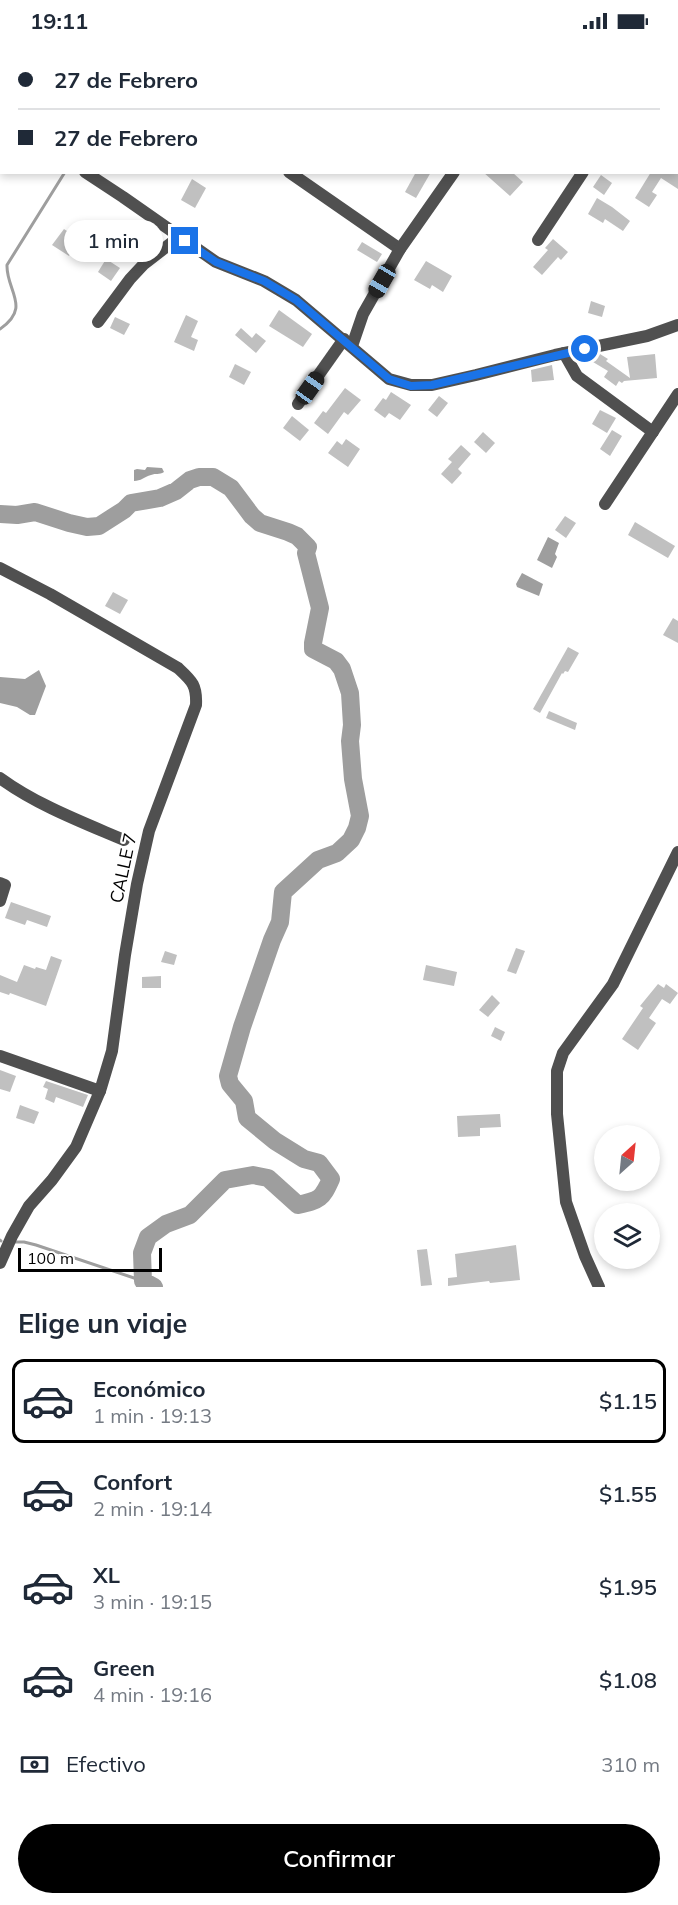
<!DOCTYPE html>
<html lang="es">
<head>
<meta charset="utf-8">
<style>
	:root { --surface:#fff; --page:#f6f6f7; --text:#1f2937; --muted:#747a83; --line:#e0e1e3; --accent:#000 }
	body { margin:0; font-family:Mulish,sans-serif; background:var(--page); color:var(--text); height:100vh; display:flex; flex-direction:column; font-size:22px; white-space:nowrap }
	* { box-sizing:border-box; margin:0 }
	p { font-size:20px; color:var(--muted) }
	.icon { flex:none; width:33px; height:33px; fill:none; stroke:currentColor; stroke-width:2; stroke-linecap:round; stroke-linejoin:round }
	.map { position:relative; height:1245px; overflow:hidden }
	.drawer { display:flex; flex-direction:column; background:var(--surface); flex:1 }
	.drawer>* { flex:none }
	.banner { position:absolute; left:0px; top:0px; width:678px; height:132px; box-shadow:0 3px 9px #0003; display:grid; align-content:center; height:132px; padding:0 18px; background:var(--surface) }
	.needle { width:39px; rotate:27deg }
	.tools { position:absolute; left:594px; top:1083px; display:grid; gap:12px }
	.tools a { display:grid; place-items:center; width:66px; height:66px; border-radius:50%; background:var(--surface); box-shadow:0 3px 9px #0003; font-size:30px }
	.scale { position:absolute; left:18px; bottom:15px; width:144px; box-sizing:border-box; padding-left:6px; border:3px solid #000; border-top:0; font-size:16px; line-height:21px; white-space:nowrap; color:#000; -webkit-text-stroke:4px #fff; paint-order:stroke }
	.end { position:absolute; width:27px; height:27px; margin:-14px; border:8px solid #1a73e8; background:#fff; box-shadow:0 0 0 3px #fff }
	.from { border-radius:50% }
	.bubble { position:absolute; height:42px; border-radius:21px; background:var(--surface); box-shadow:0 3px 9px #0003; font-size:20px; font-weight:600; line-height:42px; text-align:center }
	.car { position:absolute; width:18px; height:36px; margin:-18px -9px; border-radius:8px; box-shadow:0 0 4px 2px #0007; background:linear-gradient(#222 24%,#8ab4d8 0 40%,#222 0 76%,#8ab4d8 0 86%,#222 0) }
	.banner b { display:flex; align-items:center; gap:21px; height:57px; font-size:22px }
	.banner b+b { border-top:2px solid var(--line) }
	.banner i { width:15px; height:15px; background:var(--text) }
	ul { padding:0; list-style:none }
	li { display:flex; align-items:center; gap:18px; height:84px; margin:0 12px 9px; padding:0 6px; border:3px solid transparent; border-radius:12px }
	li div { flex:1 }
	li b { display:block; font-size:22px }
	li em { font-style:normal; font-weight:600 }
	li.active { border-color:var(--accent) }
	li>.icon { width:54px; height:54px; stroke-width:1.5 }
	h2 { padding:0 18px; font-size:27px; line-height:72px }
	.pay { display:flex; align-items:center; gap:15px; height:66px; padding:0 18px; font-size:22px }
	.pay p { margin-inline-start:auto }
	.cta { display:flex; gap:12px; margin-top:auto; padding:12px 18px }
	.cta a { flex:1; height:69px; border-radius:36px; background:var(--accent); color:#fff; font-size:24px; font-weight:600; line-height:69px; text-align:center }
	.status { display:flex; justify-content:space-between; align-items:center; height:42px; padding:0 30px; background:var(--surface); direction:ltr }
	.status svg { height:16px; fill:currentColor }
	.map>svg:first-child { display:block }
</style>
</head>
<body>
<div class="status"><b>19:11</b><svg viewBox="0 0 49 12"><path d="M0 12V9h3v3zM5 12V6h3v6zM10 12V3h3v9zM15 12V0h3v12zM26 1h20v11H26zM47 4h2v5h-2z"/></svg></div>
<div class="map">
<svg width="678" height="1245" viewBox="0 0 678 1245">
	<rect width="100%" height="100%" fill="#fff"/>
	<g fill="#9e9e9e">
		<path d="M147,425L162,426L164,430C159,433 156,431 151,433C144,435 141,439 134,439V428L137,427L145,428Z"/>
		<polygon points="548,495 559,501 555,512 557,515 552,526 537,518"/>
		<polygon points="522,531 543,542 539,554 517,545 516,542"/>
		<polygon points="39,628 46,644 35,673 30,673 17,665 0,661 0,635 25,637"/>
	</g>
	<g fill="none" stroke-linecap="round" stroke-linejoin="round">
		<g stroke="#9e9e9e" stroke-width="3">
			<path d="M0,287C32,265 6,249 7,223L65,130"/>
			<polyline points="0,1198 1,1199"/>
			<polyline points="14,1200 24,1200 36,1203 143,1239"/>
		</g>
		<path stroke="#9e9e9e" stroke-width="18" d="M0,472L17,473L35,470L69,481L87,485L99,484L124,468L131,461L160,456L176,449L190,438L199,435H213L231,446L252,474L260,481L288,490L297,494L308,505L306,511L320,566L313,601V607L336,619L342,627L350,651L352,683L350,699L353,737L360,774L357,786L351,798L337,811L318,818L283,850L280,880L272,898L242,985L228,1034L230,1042L244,1059L247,1076L275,1099L304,1117L319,1121L331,1137C322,1157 320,1158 298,1163L268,1136L253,1133L225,1138L190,1173L166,1182L148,1195L142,1211L143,1239L154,1245"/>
	</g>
	<g fill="#c0c0c0">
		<polygon points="416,130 431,130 416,156 405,150"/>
		<polygon points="483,130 512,130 523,140 510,154"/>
		<polygon points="651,130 678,130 678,147 661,136 652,150 657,153 649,165 635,156"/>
		<polygon points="601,133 612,141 604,153 593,145"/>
		<polygon points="192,137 206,146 195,166 181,158"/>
		<polygon points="597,156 612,165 630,179 623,189 605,177 603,181 588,172"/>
		<polygon points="128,179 148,192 139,206 131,201 127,205 116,198"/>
		<polygon points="64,187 80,198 69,214 52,203"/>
		<polygon points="553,197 568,210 561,218 558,215 542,233 533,225 548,208 545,206"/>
		<polygon points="362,200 382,212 377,220 357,208"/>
		<polygon points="106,217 120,226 111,239 98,230"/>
		<polygon points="426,219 452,234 443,250 432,243 430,247 414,238"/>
		<polygon points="591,259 605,264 602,275 588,271"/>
		<polygon points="279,268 312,292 303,305 269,284"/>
		<polygon points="186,273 198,279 191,295 198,298 194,309 174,300"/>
		<polygon points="115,275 130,282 124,293 110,286"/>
		<polygon points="241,286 252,296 256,291 266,299 256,311 235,293"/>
		<polygon points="600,312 608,317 606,319 630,336 627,315 655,312 657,336 624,339 622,341 619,339 616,344 604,335 608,329 593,320 597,313"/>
		<polygon points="235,322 251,330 244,343 229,335"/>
		<polygon points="552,323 554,338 532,340 531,328"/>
		<polygon points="345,346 361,358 348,373 344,370 328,392 314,381 323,369 326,371"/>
		<polygon points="391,350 411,363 400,378 389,371 385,376 374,368 383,356 386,358"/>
		<polygon points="439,354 448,361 437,375 428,368"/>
		<polygon points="600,368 616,376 607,391 592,382"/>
		<polygon points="292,374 309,388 300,399 283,386"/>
		<polygon points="612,388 622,394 610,414 600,407"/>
		<polygon points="483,390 495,401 486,411 474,400"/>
		<polygon points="346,397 360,407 348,425 328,411 337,399 342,403"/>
		<polygon points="461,403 471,412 458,427 462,431 452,442 441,432 452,420 448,417"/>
		<polygon points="565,474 576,481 566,496 555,488"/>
		<polygon points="635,480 675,504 668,516 628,493"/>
		<polygon points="113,550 128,558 120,572 105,564"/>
		<polygon points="673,576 678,579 678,601 663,593"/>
		<polygon points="568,605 579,611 568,630 565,629 563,632 562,631 540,671 533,667"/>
		<polygon points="549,669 577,681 575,688 546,676"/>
		<polygon points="11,860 51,874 47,885 27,878 25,883 5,876"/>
		<polygon points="516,906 525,909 516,932 507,929"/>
		<polygon points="165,909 177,913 174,923 161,920"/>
		<polygon points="51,914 62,918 46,964 10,951 9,953 0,950 0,933 17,940 24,923 35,927 36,925 46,928"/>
		<polygon points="426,923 457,930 454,944 423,938"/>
		<polygon points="161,934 161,946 142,946 142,935"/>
		<polygon points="658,942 664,946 666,942 678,951 670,962 662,957 649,976 656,981 638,1008 622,997 643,966 640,964"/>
		<polygon points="492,953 500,961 488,975 479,968"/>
		<polygon points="495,985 505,990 501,999 491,994"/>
		<polygon points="0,1028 16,1034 10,1050 0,1047"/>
		<polygon points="46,1039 88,1053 83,1065 56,1055 54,1061 45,1057 48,1047 43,1045"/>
		<polygon points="20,1063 39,1070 34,1082 16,1076"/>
		<polygon points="500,1072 501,1085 480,1086 480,1094 458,1095 457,1074"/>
		<polygon points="516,1203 520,1238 490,1241 489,1239 448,1244 448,1236 457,1235 455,1212"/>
		<polygon points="427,1207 432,1243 421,1244 417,1208"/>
	</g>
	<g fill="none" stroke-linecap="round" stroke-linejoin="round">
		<g stroke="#505050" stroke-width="12">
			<polyline points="103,0 105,2"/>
			<polyline points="288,0 290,2"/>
			<polyline points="42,2 43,0"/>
			<polyline points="170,2 171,0"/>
			<polyline points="0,59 2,57"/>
			<polyline points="676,91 678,92"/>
			<polyline points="85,130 123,155 216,220 264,239 296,258 389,337 411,343 432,343 476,333 555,313 647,294 678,283"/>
			<polyline points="289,130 400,207"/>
			<polyline points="538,198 583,130"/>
			<polyline points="98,280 130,237 144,222 179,195"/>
			<polyline points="352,304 363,272 400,207 454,130"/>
			<polyline points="564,311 577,334 653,390"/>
			<polyline points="298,362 344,297"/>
			<polyline points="605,462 678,352"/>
			<path d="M0,526L50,552L178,626C192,639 197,643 196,663L149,789L137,842L125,913L112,1009L100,1049L76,1105L52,1138L29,1164L12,1194L0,1221"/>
			<path d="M0,736C37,763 82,780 124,798"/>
			<polyline points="0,841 5,843 0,859"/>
			<polyline points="0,1014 100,1049"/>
			<polyline points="599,1245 585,1214 566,1160 557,1072 557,1029 563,1011 613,942 678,810"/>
		</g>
	</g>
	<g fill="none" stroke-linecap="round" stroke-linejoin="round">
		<polyline stroke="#1a73e8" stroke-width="8" points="185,199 216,220 264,239 296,258 389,337 411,344 432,343 585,307"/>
	</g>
	<g text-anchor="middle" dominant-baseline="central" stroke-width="4.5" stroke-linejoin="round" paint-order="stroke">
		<g font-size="18" fill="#000" stroke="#fff">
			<text transform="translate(123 826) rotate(-78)">CALLE 7</text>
		</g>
	</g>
</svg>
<div class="tools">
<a><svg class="needle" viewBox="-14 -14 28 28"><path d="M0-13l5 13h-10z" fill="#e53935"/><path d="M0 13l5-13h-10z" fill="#747a83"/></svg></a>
<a><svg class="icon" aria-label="layers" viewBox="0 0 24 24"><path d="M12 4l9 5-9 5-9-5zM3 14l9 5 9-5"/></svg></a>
</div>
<div class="scale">100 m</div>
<i class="end from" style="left:585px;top:307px"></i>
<i class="end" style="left:185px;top:199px"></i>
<div class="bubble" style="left:64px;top:178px;width:99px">1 min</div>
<i class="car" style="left:382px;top:239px;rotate:210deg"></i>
<i class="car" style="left:310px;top:346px;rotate:35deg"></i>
<div class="banner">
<b><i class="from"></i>27 de Febrero</b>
<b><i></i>27 de Febrero</b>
</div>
</div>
<section class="drawer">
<h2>Elige un viaje</h2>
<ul>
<li class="active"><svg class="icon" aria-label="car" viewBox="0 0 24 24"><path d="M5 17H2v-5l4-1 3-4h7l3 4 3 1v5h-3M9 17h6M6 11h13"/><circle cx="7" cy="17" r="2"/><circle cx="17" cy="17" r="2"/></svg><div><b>Económico</b><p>1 min · 19:13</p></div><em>$1.15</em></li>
<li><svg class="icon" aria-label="car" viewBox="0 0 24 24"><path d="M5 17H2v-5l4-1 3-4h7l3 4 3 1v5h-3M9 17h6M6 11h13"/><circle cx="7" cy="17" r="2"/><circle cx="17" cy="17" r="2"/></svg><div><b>Confort</b><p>2 min · 19:14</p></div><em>$1.55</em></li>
<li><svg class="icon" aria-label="car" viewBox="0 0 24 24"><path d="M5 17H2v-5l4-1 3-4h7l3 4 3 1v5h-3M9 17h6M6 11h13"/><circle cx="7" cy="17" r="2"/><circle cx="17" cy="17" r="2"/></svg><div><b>XL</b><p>3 min · 19:15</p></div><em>$1.95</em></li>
<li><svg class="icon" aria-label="car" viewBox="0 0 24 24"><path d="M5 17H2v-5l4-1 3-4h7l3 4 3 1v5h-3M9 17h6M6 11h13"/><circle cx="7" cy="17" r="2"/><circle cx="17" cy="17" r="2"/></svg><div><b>Green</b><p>4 min · 19:16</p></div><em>$1.08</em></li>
</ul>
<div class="pay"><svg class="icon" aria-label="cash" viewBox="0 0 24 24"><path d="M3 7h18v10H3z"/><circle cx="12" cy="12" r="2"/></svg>Efectivo<p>310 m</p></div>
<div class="cta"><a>Confirmar</a></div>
</section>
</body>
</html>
